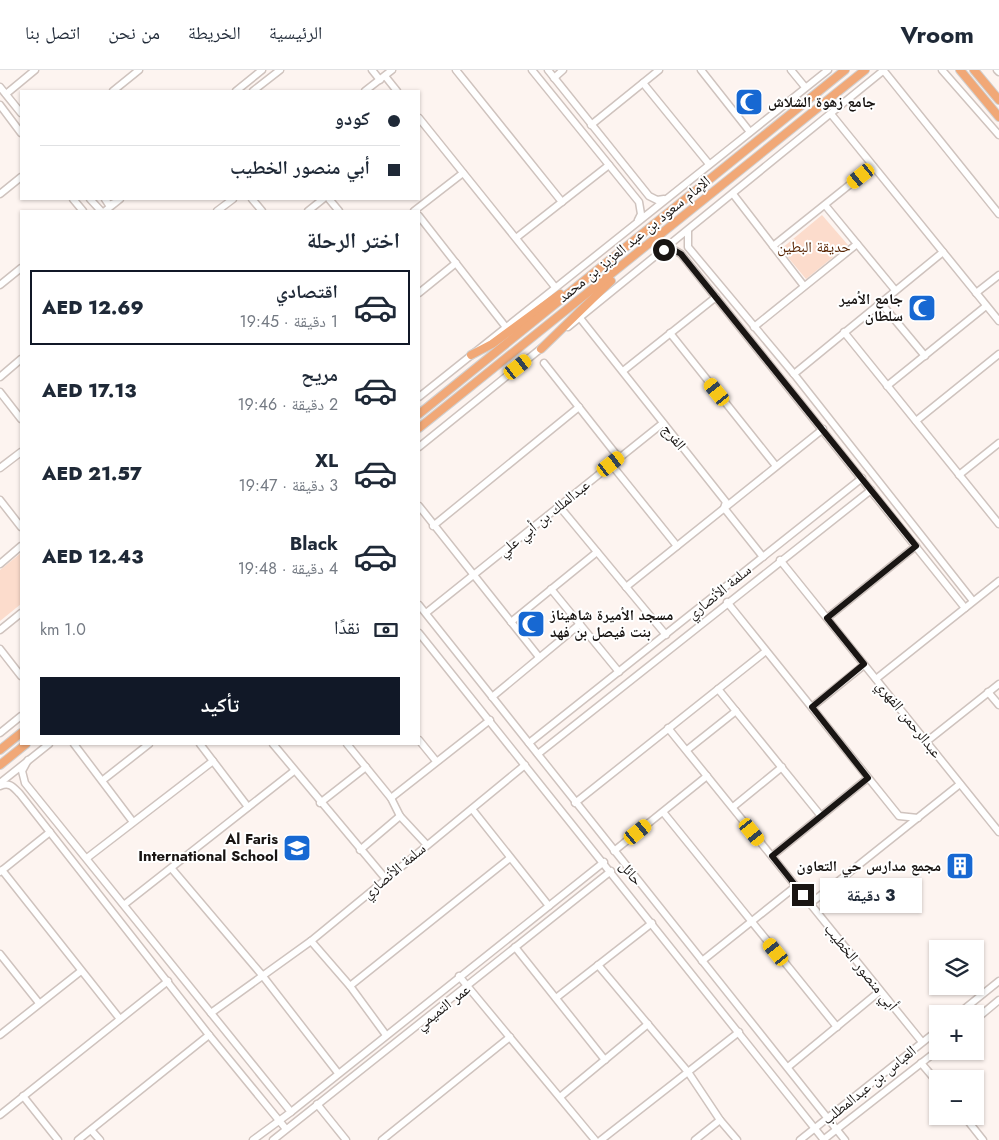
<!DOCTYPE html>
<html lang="ar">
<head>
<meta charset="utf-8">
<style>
	:root { --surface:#fff; --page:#f2f2f3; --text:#1f2937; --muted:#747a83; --line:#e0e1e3; --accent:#111827 }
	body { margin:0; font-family:Jost,"Noto Naskh Arabic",sans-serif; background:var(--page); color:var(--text); direction:rtl; height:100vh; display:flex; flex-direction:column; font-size:19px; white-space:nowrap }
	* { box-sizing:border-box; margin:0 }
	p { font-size:16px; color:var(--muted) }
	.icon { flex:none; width:28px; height:28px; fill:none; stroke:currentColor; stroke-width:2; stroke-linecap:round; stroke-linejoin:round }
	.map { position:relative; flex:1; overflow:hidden; direction:ltr }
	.side { position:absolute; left:20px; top:140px; width:400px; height:535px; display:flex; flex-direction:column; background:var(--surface); border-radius:0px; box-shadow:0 1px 4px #0004; direction:rtl }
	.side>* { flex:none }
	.banner { position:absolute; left:20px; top:20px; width:400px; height:110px; border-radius:0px; box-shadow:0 1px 4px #0004; direction:rtl; display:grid; align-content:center; height:110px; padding:0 20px; background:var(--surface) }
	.fabs { position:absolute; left:929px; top:870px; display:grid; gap:10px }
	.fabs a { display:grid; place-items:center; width:55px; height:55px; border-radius:0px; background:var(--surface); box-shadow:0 1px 4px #0004; font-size:25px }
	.end { position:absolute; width:22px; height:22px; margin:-11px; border:6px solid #191513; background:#fff; box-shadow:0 0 0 2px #fff }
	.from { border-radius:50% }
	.bubble { position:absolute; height:35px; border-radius:0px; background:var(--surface); box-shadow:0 1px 4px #0004; font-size:16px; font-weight:800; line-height:35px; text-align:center; direction:rtl }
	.car { position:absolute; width:15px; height:30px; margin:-15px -8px; border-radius:6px; box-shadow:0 0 4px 1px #0007; background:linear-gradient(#f5c518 24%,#345 0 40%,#f5c518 0 76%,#345 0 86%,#f5c518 0) }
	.banner b { display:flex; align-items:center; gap:18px; height:48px; font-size:19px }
	.banner b+b { border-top:1px solid var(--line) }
	.banner i { width:12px; height:12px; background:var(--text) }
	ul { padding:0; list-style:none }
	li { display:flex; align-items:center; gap:15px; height:75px; margin:0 10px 8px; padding:0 10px; border:2px solid transparent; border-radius:0px }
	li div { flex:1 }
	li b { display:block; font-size:19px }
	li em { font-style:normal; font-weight:800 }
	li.active { border-color:var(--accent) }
	li>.icon { width:45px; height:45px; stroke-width:1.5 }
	h2 { padding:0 20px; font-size:22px; line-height:60px }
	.pay { display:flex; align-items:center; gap:12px; height:55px; padding:0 20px; font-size:19px }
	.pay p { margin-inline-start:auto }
	.button { display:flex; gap:10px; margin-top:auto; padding:10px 20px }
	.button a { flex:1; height:58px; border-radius:0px; background:var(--accent); color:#fff; font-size:20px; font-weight:800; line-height:58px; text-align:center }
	header { display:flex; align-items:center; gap:30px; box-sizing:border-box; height:70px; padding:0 25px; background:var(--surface); border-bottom:1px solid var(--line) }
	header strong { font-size:24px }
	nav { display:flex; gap:28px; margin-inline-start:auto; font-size:18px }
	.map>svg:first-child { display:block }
</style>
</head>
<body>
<header>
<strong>Vroom</strong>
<nav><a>الرئيسية</a><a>الخريطة</a><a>من نحن</a><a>اتصل بنا</a></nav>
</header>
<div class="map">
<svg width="999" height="1070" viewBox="0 0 999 1070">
	<rect width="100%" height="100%" fill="#fdf4f0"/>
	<g fill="#fcdccc">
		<polygon points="822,145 848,175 806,209 781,179"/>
		<polygon points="21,483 21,534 0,551 0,500"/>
	</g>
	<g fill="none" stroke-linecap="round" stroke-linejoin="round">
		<defs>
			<g id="minor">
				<polyline points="372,0 380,10"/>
				<polyline points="456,0 562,132"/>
				<polyline points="532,0 639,132 641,144 638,150"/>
				<polyline points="548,0 649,126 657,130 664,129"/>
				<polyline points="701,0 750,62"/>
				<polyline points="791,0 805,17"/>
				<polyline points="942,0 999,65"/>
				<polyline points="997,0 999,2"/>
				<polyline points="884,1 999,144"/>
				<polyline points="385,6 397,21"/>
				<polyline points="554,8 563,0"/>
				<polyline points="643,13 709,94"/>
				<polyline points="0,17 21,43"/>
				<polyline points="113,21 139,0"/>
				<polyline points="236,21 262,0"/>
				<polyline points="253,21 280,0"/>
				<polyline points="365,21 392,0"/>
				<polyline points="6,24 35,0"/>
				<polyline points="0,35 21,63"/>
				<polyline points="831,44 999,251"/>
				<polyline points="419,48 555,217"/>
				<polyline points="591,55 659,0"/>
				<polyline points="0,124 21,107"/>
				<polyline points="733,124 804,216"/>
				<polyline points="73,129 83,141"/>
				<polyline points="90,129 101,141"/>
				<polyline points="105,129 109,135 114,133"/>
				<polyline points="252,129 262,141"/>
				<polyline points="329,129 339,141"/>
				<polyline points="825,135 895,220"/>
				<polyline points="105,141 120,129"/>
				<polyline points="217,141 233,129"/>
				<polyline points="308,141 323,129"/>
				<polyline points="414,141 463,103"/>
				<polyline points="419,146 505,256"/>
				<polyline points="688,161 688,177 794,304 973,531"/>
				<polyline points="516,168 609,95"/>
				<polyline points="773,176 873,96"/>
				<polyline points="664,180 674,180 681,184 965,538"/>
				<polyline points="0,215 21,198"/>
				<polyline points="419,223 456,193"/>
				<polyline points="976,223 999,205"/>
				<polyline points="880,232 925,286"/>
				<polyline points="580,248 726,432 724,438 763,487"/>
				<polyline points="568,257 884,0"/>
				<polyline points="754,257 857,174"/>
				<polyline points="844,262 999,454"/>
				<polyline points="670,263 776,396"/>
				<polyline points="544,293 619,388"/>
				<polyline points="623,301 716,227"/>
				<polyline points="794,304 943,182"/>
				<polyline points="0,307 21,289"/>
				<polyline points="887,316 986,236"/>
				<polyline points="0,322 21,349"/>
				<polyline points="419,327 828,0"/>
				<polyline points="916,351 999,284"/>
				<polyline points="419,377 544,276"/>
				<polyline points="611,394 677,476"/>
				<polyline points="0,398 21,382"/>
				<polyline points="959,405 999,373"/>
				<polyline points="0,430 21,457"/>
				<polyline points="419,436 539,587"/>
				<polyline points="559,436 666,565"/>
				<polyline points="433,456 579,337"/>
				<polyline points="780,490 999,762"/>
				<polyline points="0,494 21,476"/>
				<polyline points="626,517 823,359"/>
				<polyline points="551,519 619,602"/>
				<polyline points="727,532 899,746 918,748"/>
				<polyline points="419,535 845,1070"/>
				<polyline points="426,543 663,353"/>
				<polyline points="827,548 916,476"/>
				<polyline points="511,552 597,482"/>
				<polyline points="0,560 21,543"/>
				<polyline points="419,563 824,1070"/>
				<polyline points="0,579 21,606"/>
				<polyline points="876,609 999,511"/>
				<polyline points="718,619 821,746"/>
				<polyline points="988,622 999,635"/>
				<polyline points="492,627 580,554"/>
				<polyline points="812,637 864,595"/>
				<polyline points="668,658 922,972"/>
				<polyline points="0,663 21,646"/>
				<polyline points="419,670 436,691"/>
				<polyline points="926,672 999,614"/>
				<polyline points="529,673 862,408"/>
				<polyline points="74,674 133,752"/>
				<polyline points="200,674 248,737"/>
				<polyline points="273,674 385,808"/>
				<polyline points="347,674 391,728 400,746 426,774"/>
				<polyline points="687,680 736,641"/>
				<polyline points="538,684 871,420"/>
				<polyline points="28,690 22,701 25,713 291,1042"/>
				<polyline points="103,710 149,674"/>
				<polyline points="0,713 49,674"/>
				<path d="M0,716C10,712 13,717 20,724L209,965L286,1059"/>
				<polyline points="391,728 490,650"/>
				<polyline points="320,733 366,697"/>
				<polyline points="575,733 766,581"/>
				<polyline points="733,737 782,697"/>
				<polyline points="472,739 549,836"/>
				<polyline points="663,742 837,957"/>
				<polyline points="360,780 400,746"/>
				<polyline points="614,781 707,706"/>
				<polyline points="772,786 868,708"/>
				<polyline points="87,788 213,691"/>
				<polyline points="172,799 262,905 338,1003"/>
				<polyline points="2,800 120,949"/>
				<polyline points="0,802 50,762"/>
				<polyline points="811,833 960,714"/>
				<polyline points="125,834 294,701"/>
				<polyline points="311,871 350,916 386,965"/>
				<polyline points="515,877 605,990"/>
				<polyline points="0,884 39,933"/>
				<polyline points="702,891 796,816"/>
				<polyline points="598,895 688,1002 720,1050 737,1070"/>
				<polyline points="459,906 595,1070"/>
				<polyline points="350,916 510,788"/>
				<polyline points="556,928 652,853"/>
				<polyline points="211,943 311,871 525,695"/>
				<polyline points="958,944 999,911"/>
				<polyline points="975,950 999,930"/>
				<polyline points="0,965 81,901"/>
				<polyline points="921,993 938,1013"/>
				<polyline points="788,997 880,921"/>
				<polyline points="23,1026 58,1070"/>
				<polyline points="560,1027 648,954"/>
				<polyline points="317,1034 346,1070"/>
				<polyline points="0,1045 168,911"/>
				<polyline points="964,1046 983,1070"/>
				<polyline points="91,1060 100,1070"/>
				<polyline points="78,1070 209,965"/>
				<polyline points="253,1070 291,1042 604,792"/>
				<polyline points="273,1070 611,801"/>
				<polyline points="382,1070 510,967"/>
				<polyline points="601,1070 739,962"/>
				<polyline points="695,1070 720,1050"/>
				<polyline points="800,1070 938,960"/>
				<polyline points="823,1070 938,980"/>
			</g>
			<g id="major">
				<polyline points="960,0 999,47"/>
				<polyline points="974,0 999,30"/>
				<polyline points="541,279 611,211"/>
				<polyline points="471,285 492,274 560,224"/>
				<polyline points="419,344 845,0"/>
				<polyline points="419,358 865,0"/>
				<polyline points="0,680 21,663"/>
				<polyline points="0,695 26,674"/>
			</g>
		</defs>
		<use href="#minor" stroke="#cfc3be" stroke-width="9"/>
		<use href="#major" stroke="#d1d0d0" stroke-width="10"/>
		<use href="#minor" stroke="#fff" stroke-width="6"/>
		<use href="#major" stroke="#f1a877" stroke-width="8"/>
	</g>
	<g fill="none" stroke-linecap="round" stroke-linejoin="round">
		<polyline stroke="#191513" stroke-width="6" points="664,180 674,180 681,184 916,476 827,548 864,594 812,637 868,708 772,786 803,825"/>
	</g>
	<defs>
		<symbol id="mosque-square" viewBox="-11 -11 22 22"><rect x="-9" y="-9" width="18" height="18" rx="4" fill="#1768d2" stroke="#fff"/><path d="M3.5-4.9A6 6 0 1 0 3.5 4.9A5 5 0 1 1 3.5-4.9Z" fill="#fff"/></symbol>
		<symbol id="school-square" viewBox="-11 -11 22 22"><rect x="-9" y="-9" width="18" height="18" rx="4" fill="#1768d2" stroke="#fff"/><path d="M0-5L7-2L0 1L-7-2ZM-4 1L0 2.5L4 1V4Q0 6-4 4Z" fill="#fff"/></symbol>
		<symbol id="building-square" viewBox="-11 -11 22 22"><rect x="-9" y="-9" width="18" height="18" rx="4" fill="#1768d2" stroke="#fff"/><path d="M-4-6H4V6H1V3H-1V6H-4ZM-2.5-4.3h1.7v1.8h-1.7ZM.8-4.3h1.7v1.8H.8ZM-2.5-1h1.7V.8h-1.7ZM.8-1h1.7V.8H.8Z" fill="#fff"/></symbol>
	</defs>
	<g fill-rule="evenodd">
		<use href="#mosque-square" x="733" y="16" width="32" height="32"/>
		<use href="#mosque-square" x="906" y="222" width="32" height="32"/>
		<use href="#mosque-square" x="515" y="538" width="32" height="32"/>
		<use href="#school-square" x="281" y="762" width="32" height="32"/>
		<use href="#building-square" x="944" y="780" width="32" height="32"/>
	</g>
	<g text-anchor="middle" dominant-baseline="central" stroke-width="4" stroke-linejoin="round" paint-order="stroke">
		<g font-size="15" font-weight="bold" fill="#191513" stroke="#fff" text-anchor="end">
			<text x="768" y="32" text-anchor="start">جامع زهوة الشلاش</text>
			<text x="903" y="229">جامع الأمير<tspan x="903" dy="17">سلطان</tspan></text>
			<text x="550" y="545" text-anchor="start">مسجد الأميرة شاهيناز<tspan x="550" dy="17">بنت فيصل بن فهد</tspan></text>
			<text x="278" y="769">Al Faris<tspan x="278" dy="17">International School</tspan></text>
			<text x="941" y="796">مجمع مدارس حي التعاون</text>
		</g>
		<g font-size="15" fill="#191513" stroke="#fff">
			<text transform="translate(634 169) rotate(-39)">الإمام سعود بن عبد العزيز بن محمد</text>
			<text transform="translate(674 367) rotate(51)">الفرج</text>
			<text transform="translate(544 448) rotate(-39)">عبدالملك بن أبي علي</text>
			<text transform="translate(719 522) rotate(-39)">سلمة الأنصاري</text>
			<text transform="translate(909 649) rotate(51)">عبدالرحمن الفهري</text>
			<text transform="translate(394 801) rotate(-40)">سلمة الأنصاري</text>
			<text transform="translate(631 803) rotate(51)">حائل</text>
			<text transform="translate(861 897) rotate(51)">أبي منصور الخطيب</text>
			<text transform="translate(443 937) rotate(-38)">عمر التميمي</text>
			<text transform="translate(869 1015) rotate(-39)">العباس بن عبدالمطلب</text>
		</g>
		<g font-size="15" fill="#572301" stroke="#fff">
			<text x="814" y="177">حديقة البطين</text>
		</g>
	</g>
</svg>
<div class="fabs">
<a><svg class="icon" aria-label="layers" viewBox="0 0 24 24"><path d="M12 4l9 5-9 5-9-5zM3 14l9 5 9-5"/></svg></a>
<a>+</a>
<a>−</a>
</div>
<i class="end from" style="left:664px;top:180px"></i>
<i class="end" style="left:803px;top:825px"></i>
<div class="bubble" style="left:820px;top:808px;width:102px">3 دقيقة</div>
<i class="car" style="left:861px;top:106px;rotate:231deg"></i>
<i class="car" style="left:518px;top:297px;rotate:52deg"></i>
<i class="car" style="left:717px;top:322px;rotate:321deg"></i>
<i class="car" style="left:611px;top:394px;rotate:52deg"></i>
<i class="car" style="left:638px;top:762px;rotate:51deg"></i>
<i class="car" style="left:752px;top:762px;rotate:141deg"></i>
<i class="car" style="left:776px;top:882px;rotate:321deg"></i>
<div class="banner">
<b><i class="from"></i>كودو</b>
<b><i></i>أبي منصور الخطيب</b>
</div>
<section class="side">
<h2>اختر الرحلة</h2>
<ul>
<li class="active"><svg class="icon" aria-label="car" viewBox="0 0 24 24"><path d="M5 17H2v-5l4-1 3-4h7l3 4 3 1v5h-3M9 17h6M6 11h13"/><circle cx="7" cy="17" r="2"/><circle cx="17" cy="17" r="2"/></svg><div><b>اقتصادي</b><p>1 دقيقة · 19:45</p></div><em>AED 12.69</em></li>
<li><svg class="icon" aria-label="car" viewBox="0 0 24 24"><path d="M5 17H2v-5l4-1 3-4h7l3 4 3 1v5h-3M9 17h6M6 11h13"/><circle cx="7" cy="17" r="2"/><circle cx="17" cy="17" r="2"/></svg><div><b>مريح</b><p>2 دقيقة · 19:46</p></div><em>AED 17.13</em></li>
<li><svg class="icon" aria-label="car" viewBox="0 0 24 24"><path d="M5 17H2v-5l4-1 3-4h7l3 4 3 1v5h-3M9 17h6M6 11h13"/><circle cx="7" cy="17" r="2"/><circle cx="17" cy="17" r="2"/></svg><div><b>XL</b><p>3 دقيقة · 19:47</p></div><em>AED 21.57</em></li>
<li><svg class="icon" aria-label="car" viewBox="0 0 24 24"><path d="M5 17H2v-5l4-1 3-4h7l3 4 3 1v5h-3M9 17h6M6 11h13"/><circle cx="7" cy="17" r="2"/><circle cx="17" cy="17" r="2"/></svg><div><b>Black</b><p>4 دقيقة · 19:48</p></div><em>AED 12.43</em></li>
</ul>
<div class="pay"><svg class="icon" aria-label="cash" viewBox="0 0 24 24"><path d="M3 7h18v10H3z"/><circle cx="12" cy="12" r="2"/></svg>نقدًا<p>1.0 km</p></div>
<div class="button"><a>تأكيد</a></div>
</section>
</div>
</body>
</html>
